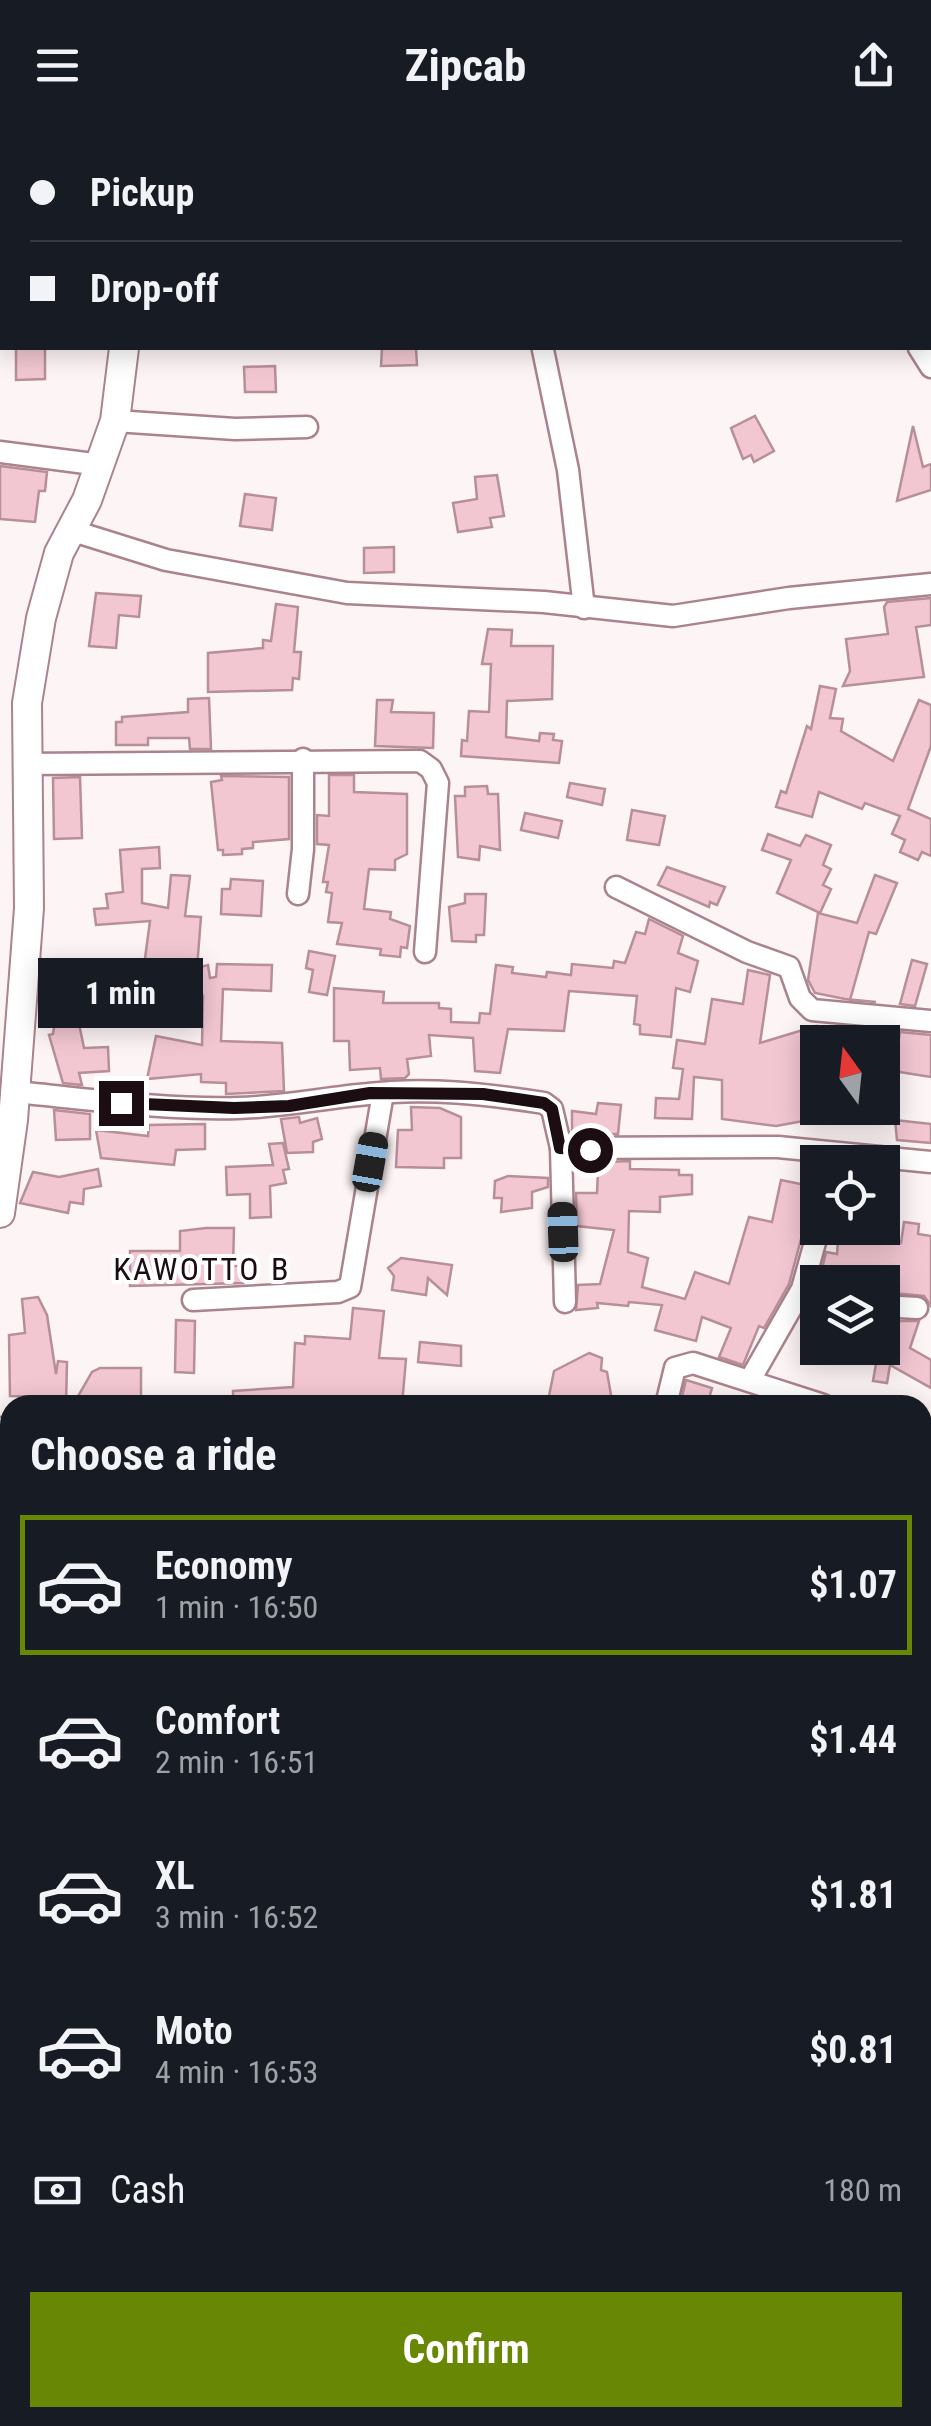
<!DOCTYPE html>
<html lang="en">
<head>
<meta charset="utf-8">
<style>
	:root { --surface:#171b24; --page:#20242c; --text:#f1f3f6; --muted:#9ea1a6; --line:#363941; --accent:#688805 }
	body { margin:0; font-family:"Roboto Condensed",sans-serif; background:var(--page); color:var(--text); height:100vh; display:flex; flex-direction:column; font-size:38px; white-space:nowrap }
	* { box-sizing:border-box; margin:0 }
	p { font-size:32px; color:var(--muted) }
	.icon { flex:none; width:55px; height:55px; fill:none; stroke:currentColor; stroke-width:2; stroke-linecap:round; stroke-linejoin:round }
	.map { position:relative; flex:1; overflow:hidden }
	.details { position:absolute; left:0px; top:1265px; width:932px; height:1032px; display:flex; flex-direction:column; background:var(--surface); border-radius:30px 30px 0 0; box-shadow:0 5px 25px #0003 }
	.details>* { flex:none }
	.hud { position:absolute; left:0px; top:0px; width:932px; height:220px; box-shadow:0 5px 25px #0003; display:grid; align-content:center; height:220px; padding:0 30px; background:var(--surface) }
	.needle { width:65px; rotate:345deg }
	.tools { position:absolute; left:800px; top:895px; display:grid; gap:20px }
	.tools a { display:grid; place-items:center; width:100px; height:100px; border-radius:0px; background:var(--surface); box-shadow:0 5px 25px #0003; font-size:50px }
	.end { position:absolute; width:45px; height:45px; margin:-22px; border:12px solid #1b0d11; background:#fff; box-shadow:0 0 0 5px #fff }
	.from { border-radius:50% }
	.bubble { position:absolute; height:70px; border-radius:0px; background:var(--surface); box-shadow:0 5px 25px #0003; font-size:32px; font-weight:700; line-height:70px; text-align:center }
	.car { position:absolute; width:30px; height:60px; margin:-30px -15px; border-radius:12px; box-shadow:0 0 8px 2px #0007; background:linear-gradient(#222 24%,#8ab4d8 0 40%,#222 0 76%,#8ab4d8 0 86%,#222 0) }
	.hud b { display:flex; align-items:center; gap:35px; height:95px; font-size:38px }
	.hud b+b { border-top:2px solid var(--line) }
	.hud i { width:25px; height:25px; background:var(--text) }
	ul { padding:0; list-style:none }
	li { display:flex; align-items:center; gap:30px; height:140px; margin:0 20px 15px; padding:0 10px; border:5px solid transparent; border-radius:0px }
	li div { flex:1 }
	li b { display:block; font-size:38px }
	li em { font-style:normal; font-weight:700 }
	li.on { border-color:var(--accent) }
	li>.icon { width:90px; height:90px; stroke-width:1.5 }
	h2 { padding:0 30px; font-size:45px; line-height:120px }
	.pay { display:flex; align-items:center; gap:25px; height:110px; padding:0 30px; font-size:38px }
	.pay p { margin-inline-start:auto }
	.action { display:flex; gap:20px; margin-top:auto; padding:20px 30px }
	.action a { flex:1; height:115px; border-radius:0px; background:var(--accent); color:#fff; font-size:40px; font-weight:700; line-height:115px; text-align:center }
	header { display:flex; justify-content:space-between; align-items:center; height:130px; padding:0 30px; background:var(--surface); font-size:45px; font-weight:700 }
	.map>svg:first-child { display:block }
</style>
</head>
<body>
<header><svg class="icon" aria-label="menu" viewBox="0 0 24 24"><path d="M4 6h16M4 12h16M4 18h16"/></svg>Zipcab<svg class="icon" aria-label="share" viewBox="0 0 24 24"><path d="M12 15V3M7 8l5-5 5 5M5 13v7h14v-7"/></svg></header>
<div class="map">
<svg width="931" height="2296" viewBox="0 0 931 2296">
	<rect width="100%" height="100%" fill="#fdf4f6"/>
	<g fill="#dfefc6">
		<polygon points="0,1859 10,1859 10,2032 0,2030"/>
		<polygon points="468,2288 861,2288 861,2296 469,2296"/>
	</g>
	<g fill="#f2c7d2" stroke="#b78f99" stroke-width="2.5">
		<polygon points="16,218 45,218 45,249 16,250"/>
		<polygon points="382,218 416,218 417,235 381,236"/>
		<polygon points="275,236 276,262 245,262 244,237"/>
		<polygon points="755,286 774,321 754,332 751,325 743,329 731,298"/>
		<polygon points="913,296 923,337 931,334 931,360 897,371"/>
		<polygon points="0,336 47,342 45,361 39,361 35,392 0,389"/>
		<polygon points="497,345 504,386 490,388 492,397 458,402 453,373 477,369 475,347"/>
		<polygon points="245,364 276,368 272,400 240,396"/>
		<polygon points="394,417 394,442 364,443 364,418"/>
		<polygon points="96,463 141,466 139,487 119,485 116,518 89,516"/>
		<polygon points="931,468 931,495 916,497 924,547 843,556 850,541 846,509 888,504 884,477 887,472"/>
		<polygon points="276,474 298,477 294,522 301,522 299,549 293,548 292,560 208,562 208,523 263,518 263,510 271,511"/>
		<polygon points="488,499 512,500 511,516 553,516 552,569 507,571 506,607 539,611 540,603 554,604 553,610 562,611 559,633 461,626 462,610 467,611 469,581 489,582 491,534 482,534"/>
		<polygon points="820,556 836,559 830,588 843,589 841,601 893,631 919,570 931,575 931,616 908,679 931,689 931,726 922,722 918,730 900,722 905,710 892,704 900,686 865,673 862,679 819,662 812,687 776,677 781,661 786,663 807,596 811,599"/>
		<polygon points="209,568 211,619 190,619 189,608 148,608 148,615 116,615 116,592 122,592 122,587 188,582 188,569"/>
		<polygon points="377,570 393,570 391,582 434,583 433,618 375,616"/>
		<polygon points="329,645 354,645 354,662 407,664 407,724 395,730 395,740 369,739 364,779 391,782 390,789 410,796 407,818 401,817 400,827 380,825 381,819 337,814 342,793 328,792 332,763 326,762 328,752 323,752 329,715 317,714 317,685 329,686"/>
		<polygon points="221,646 289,647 289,709 253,712 253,718 242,719 242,724 223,725 223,720 218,720 211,652 222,650"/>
		<polygon points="80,647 82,708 54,709 53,648"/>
		<polygon points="570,653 605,659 602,675 567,667"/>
		<polygon points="487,656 488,664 498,664 500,720 480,716 479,730 458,727 455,666 465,666 465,657"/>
		<polygon points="632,680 665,686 659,715 627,710"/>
		<polygon points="525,683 562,691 558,708 521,700"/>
		<polygon points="768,704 800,716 806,705 831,715 823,735 831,739 823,755 831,759 820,783 777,763 791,730 762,720"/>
		<polygon points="159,717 160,738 142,739 142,773 168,778 171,745 190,746 185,786 201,787 197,838 208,835 210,848 216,847 217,834 272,835 271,861 223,859 221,911 282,913 284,961 226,964 226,953 201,952 201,944 147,949 156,906 202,915 203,866 184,871 176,840 144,836 150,791 96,795 94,779 108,778 106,764 123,762 120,720"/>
		<polygon points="667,737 725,757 717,775 710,772 709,777 658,755"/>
		<polygon points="875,745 897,753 876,804 869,802 850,870 876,872 845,869 815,863 808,850 818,783 857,793"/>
		<polygon points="231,749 263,751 261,786 221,784 222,759 230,759"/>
		<polygon points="465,764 486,764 484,805 476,805 476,812 452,811 449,777 465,773"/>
		<polygon points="649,789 683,806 678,823 698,831 690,862 676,858 671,907 640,904 640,895 634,894 637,866 569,861 564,901 508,899 500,943 475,941 473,908 429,905 431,926 407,929 409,944 405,948 381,949 380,938 350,940 349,911 334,911 334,858 384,862 383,873 439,873 439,878 451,879 451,892 479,893 480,883 490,884 496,835 513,837 512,843 546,847 547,842 571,845 572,834 613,838 614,831 625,833 636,802 645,804"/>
		<polygon points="309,821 335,826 327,865 309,862 313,840 306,838"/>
		<polygon points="912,830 927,834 915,876 900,874"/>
		<polygon points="748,840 770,845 760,913 816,896 870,899 867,912 818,912 820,988 776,996 722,989 722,950 694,947 692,989 655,988 656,968 679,969 683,939 673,938 677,910 705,914 712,869 743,874"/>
		<polygon points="98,852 138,854 136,876 130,876 130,886 77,884 84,918 108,917 109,941 79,943 82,955 63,953 49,905 53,904 60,855 97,859"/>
		<polygon points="900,902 931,905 931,947 893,941 894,934 882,933 882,916 897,919"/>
		<polygon points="598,973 621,975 618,1004 572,1004 572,981 596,984"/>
		<polygon points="411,977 440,978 461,987 461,1028 444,1028 444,1038 396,1037 398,1000 412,1000"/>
		<polygon points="54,980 90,984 90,1009 56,1010"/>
		<polygon points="299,987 300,993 317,988 322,1009 313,1012 313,1022 287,1023 281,989"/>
		<polygon points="895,990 931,994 931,1013 897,1010"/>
		<polygon points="205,994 205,1019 176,1020 174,1035 101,1028 96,1000 148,1006 149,995"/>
		<polygon points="283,1013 289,1039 283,1040 286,1053 270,1056 271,1087 250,1088 250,1064 227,1065 226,1037 273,1035 269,1014"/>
		<polygon points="630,1031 630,1039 679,1040 679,1045 692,1045 692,1064 660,1067 660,1082 629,1081 628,1122 648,1128 642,1157 685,1169 695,1142 729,1154 749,1087 772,1092 781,1050 815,1057 789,1154 764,1198 759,1196 743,1235 719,1227 731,1198 702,1187 696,1211 655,1200 662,1175 629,1172 628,1176 597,1173 598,1178 576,1180 578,1155 600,1154 614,1100 577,1096 576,1063 597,1063 598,1041 605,1041 605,1032"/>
		<polygon points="98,1039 101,1056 84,1059 83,1074 70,1072 68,1083 20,1073 33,1042 59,1047"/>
		<polygon points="508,1046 548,1048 548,1057 532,1062 532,1078 501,1082 502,1068 494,1068 495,1051"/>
		<polygon points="904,1092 919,1094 918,1104 931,1106 931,1176 924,1166 882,1162 882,1152 846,1152 846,1143 822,1139 826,1122 837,1124 839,1098 863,1098 862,1108 901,1113"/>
		<polygon points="206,1098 234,1098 233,1136 244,1136 244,1153 130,1156 130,1121 180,1121 180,1101"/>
		<polygon points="401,1128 452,1135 447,1165 428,1148 426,1165 392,1160 394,1146 388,1138"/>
		<polygon points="38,1167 47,1185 56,1244 58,1231 67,1232 66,1275 50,1275 52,1267 10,1266 9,1205 25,1203 22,1169"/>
		<polygon points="353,1178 384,1181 379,1228 406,1229 402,1275 233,1275 233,1261 293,1257 295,1213 305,1214 305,1206 350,1209"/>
		<polygon points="176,1190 195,1191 194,1243 175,1242"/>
		<polygon points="885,1191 919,1191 910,1218 931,1230 931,1258 890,1235 887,1253 873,1251 878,1222 888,1225 893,1192"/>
		<polygon points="420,1212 461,1216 461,1236 418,1232"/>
		<polygon points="589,1223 602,1228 601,1240 607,1242 611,1265 606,1274 549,1266 554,1241"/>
		<polygon points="100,1238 141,1238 141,1275 73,1275 92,1242"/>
		<polygon points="686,1250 712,1258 707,1275 680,1275"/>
	</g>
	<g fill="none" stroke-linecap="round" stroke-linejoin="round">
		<defs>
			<g id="street">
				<polyline points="789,0 789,2"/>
				<polyline points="0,129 2,129"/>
				<polyline points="919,218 931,237"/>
				<polyline points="543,220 568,340 584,478"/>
				<polyline points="115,291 235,299 307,297"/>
				<polyline points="0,322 101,335"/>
				<polyline points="70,400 166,430 347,463 544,472 673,486 789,468 931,454"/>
				<polyline points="26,634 420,631 431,639 438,653 425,822"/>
				<polyline points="616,757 747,822 789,837 800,868 812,880 931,891"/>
				<polyline points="298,764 303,719 303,629"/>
				<path d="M15,962C89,969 163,980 238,978C282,977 324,968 368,964C426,957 487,964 544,973L552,979L561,1018L778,1017L931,1032"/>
				<polyline points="561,1018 565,1172"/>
				<polyline points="193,1170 338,1162 350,1157 383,963"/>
				<polyline points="882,1176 917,1178"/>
				<polyline points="750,1250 802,1159 819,1098"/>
				<polyline points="666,1275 675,1238 693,1233 823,1275"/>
				<polyline points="0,1298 10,1302"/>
				<polyline points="922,1472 931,1474"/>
				<polyline points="903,2288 910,2296"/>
			</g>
			<g id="secondary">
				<polyline points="161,2 162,0"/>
				<polyline points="0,1083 13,990 29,778 27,573 41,488 59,423 87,370 115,291 124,218"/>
				<polyline points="0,1321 10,1400"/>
				<polyline points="135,2288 136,2296"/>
			</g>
		</defs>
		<use href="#street" stroke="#aa838c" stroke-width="25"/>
		<use href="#secondary" stroke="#aa838c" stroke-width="32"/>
		<use href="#street" stroke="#fff" stroke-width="20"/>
		<use href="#secondary" stroke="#fff" stroke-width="28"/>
	</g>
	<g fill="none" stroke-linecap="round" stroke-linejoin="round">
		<polyline stroke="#1b0d11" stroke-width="12" points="121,973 234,978 289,976 370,963 483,964 544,973 552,979 560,1018 590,1020"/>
	</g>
	<g text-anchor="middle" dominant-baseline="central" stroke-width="8" stroke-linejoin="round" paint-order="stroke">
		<g font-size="32" letter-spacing="2.5" fill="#1b0d11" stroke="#fff">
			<text x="202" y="1139">KAWOTTO B</text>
		</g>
	</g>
</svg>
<div class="tools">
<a><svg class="needle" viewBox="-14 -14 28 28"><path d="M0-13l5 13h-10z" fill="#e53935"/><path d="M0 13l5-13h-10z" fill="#9ea1a6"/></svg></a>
<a><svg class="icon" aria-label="locate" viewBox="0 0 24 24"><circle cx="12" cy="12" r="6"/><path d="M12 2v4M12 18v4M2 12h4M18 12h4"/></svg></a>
<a><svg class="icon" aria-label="layers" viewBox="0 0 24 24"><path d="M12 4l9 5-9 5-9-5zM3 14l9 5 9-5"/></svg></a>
</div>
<i class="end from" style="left:590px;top:1020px"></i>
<i class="end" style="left:121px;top:973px"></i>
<div class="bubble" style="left:38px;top:828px;width:165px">1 min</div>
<i class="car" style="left:370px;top:1032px;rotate:10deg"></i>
<i class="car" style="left:563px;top:1102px;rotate:358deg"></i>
<div class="hud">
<b><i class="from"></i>Pickup</b>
<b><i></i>Drop-off</b>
</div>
<section class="details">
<h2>Choose a ride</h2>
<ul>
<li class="on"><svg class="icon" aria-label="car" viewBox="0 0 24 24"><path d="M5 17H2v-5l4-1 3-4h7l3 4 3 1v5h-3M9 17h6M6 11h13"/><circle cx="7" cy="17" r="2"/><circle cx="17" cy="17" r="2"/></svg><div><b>Economy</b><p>1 min · 16:50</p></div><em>$1.07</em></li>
<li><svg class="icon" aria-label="car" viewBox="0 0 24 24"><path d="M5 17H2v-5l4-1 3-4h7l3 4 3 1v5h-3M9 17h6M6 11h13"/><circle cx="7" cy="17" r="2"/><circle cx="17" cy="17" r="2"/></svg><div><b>Comfort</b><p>2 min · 16:51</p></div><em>$1.44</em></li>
<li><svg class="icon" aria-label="car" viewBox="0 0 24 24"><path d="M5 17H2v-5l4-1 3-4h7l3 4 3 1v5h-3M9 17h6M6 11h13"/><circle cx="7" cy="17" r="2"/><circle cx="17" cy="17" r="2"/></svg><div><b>XL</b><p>3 min · 16:52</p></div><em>$1.81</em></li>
<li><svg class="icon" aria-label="car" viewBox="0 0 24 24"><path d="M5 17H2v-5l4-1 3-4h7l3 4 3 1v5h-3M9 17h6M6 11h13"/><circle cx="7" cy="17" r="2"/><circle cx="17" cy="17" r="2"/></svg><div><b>Moto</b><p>4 min · 16:53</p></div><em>$0.81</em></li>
</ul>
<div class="pay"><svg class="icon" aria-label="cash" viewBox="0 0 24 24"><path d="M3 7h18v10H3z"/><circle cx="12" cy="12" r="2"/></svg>Cash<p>180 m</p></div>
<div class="action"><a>Confirm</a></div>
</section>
</div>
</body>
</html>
